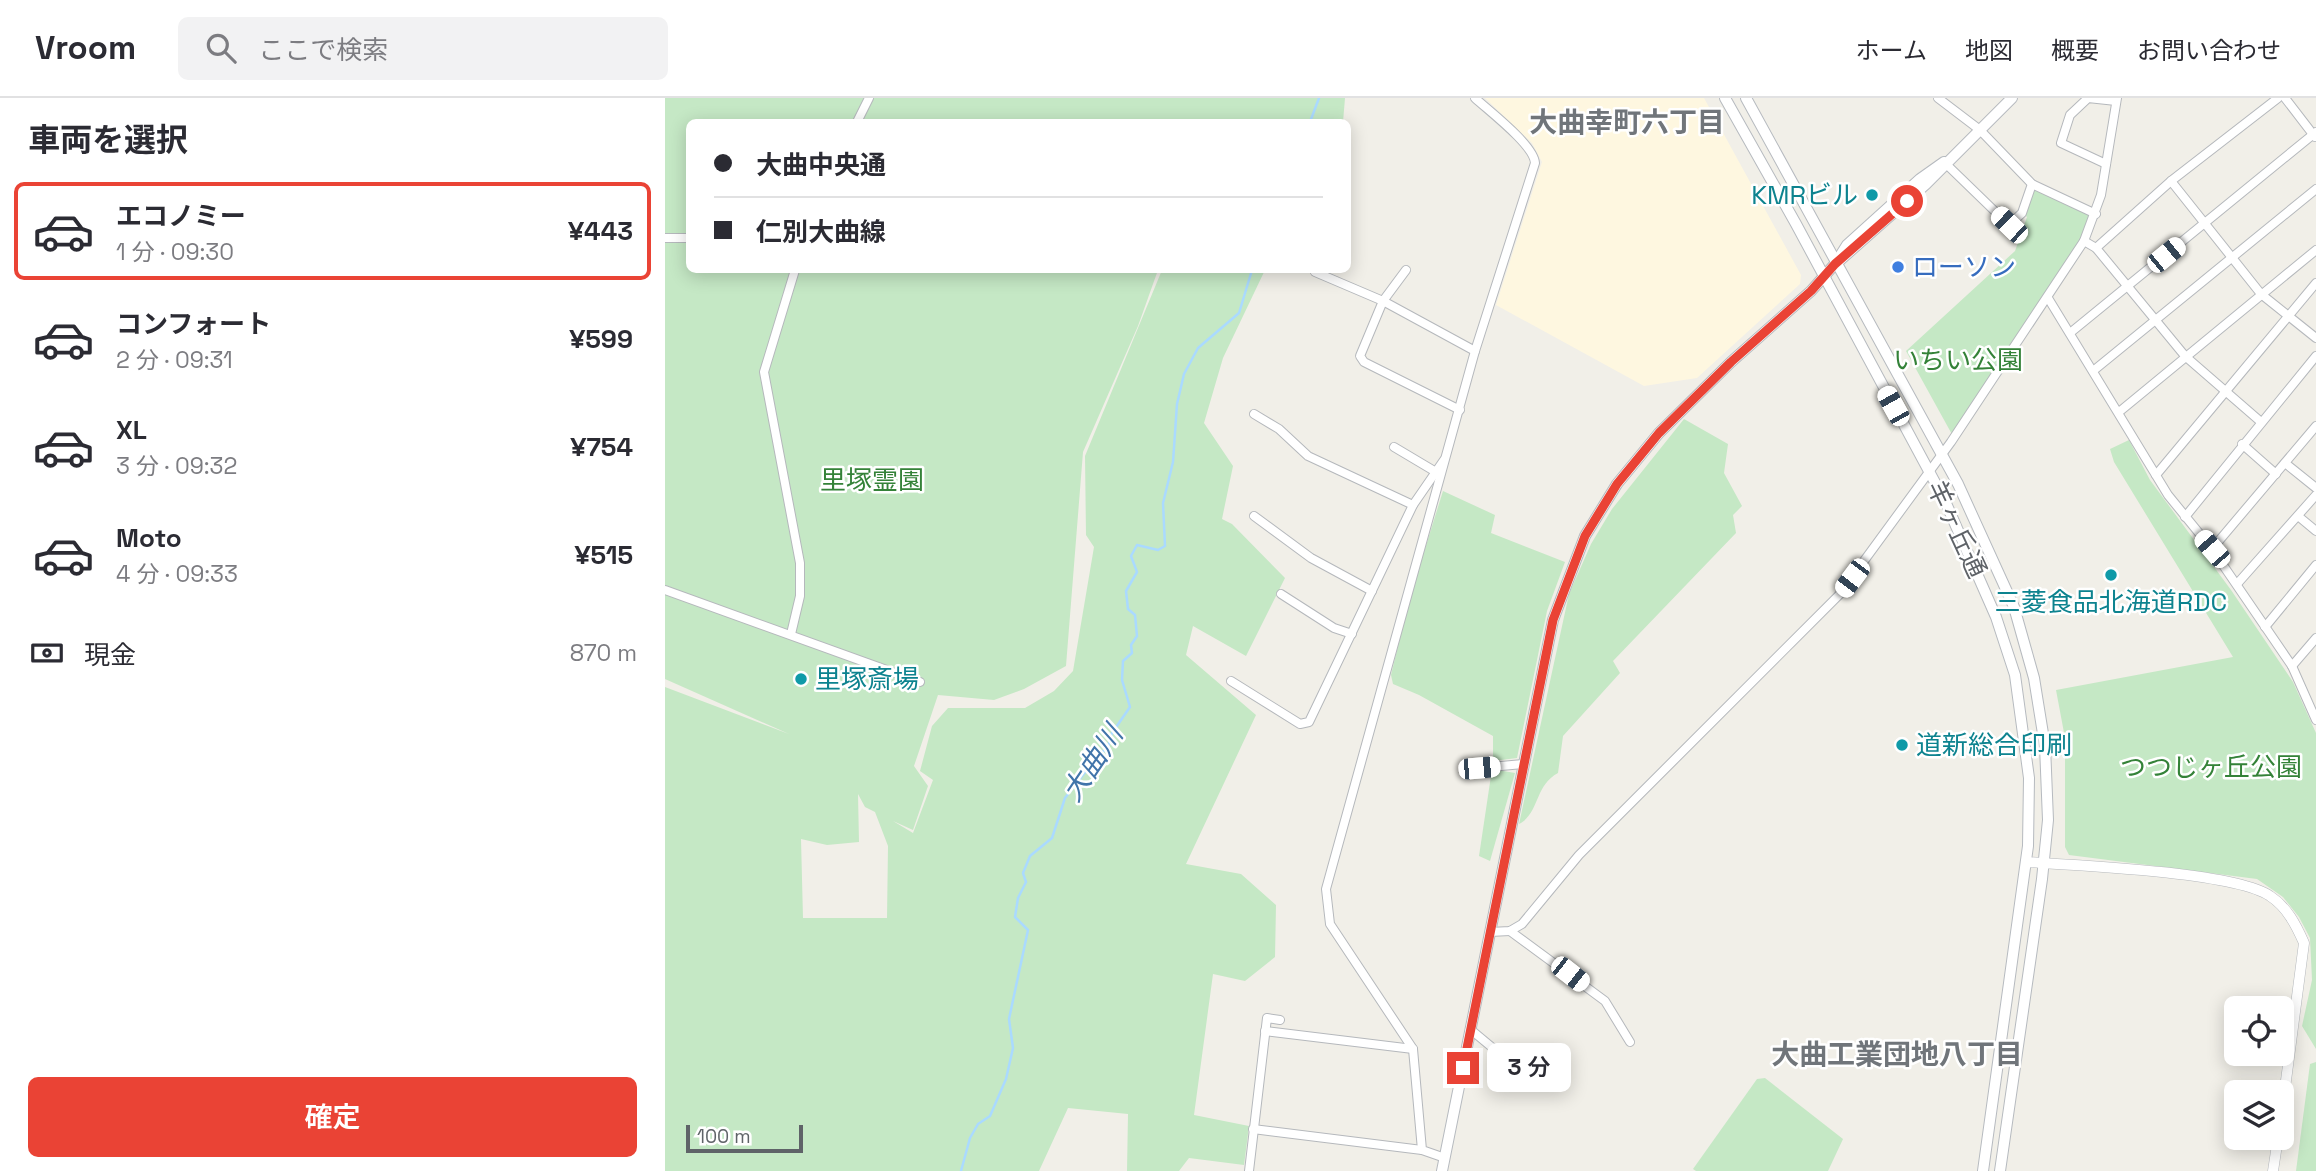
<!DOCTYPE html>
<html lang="ja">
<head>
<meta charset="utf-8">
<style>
	:root { --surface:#fff; --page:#f2f2f3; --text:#2b2b33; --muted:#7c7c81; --line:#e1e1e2; --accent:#ea4335 }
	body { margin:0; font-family:"Space Grotesk","Noto Sans JP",sans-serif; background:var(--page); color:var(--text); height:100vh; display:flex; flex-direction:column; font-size:26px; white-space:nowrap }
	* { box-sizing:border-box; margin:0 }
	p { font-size:23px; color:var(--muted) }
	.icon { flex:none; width:38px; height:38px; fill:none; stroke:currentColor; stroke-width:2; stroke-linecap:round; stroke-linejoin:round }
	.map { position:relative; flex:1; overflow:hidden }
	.panel { display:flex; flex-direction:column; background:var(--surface); width:665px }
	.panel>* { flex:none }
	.hud { position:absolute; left:21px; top:21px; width:665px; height:154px; border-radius:10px; box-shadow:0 4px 18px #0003; display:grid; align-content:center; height:154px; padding:0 28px; background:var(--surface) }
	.controls { position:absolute; left:1559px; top:898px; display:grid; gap:14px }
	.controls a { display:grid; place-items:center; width:70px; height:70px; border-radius:10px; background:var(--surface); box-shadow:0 4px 18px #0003; font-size:35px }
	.scale { position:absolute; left:21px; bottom:18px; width:117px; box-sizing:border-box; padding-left:7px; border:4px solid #5f6368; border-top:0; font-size:19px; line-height:24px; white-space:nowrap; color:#5f6368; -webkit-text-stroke:5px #fff; paint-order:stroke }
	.end { position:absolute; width:32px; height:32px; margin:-16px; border:9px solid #ea4335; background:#fff; box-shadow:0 0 0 4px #fff }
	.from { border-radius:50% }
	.bubble { position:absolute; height:49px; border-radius:10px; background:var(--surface); box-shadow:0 4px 18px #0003; font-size:23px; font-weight:600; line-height:49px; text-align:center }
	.car { position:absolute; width:21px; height:42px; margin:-21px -10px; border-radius:9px; box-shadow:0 0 5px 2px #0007; background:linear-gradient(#fff 24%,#345 0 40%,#fff 0 76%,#345 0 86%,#fff 0) }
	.hud b { display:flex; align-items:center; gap:24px; height:66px; font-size:26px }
	.hud b+b { border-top:2px solid var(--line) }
	.hud i { width:18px; height:18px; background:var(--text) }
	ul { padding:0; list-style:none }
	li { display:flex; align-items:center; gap:21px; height:98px; margin:0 14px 10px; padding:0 14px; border:4px solid transparent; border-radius:10px }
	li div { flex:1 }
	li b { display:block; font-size:26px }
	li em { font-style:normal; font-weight:600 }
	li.current { border-color:var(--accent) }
	li>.icon { width:63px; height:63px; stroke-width:1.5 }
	h2 { padding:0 28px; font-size:32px; line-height:84px }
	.pay { display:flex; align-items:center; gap:18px; height:77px; padding:0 28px; font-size:26px }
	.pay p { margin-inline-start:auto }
	.primary-button { display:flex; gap:14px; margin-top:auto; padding:14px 28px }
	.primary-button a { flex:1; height:80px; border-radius:10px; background:var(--accent); color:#fff; font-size:28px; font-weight:600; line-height:80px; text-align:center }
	header { display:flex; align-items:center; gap:42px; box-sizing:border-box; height:98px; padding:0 35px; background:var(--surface); border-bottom:2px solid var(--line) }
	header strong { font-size:33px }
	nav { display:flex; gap:38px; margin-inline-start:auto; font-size:24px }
	.search { width:490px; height:63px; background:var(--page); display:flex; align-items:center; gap:18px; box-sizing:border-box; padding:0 24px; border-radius:10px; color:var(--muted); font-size:26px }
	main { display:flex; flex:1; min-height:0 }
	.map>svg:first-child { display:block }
</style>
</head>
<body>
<header>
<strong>Vroom</strong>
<div class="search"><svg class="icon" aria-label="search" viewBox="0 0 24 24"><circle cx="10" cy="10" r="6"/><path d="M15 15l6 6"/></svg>ここで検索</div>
<nav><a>ホーム</a><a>地図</a><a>概要</a><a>お問い合わせ</a></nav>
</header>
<main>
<section class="panel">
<h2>車両を選択</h2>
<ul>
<li class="current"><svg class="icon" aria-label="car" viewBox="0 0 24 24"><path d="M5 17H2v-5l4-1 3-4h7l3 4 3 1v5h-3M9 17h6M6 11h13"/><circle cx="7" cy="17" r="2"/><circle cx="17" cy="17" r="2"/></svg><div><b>エコノミー</b><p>1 分 · 09:30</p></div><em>¥443</em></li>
<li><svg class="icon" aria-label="car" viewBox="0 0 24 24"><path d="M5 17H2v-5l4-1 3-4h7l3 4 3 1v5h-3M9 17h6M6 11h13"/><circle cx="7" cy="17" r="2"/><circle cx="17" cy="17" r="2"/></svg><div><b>コンフォート</b><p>2 分 · 09:31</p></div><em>¥599</em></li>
<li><svg class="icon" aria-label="car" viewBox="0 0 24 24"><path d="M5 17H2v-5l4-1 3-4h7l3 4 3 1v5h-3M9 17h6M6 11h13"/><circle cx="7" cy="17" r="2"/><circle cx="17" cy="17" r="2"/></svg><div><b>XL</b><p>3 分 · 09:32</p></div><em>¥754</em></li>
<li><svg class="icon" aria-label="car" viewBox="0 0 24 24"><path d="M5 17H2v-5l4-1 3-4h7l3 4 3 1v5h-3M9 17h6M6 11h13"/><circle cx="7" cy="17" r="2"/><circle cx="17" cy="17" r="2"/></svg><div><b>Moto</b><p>4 分 · 09:33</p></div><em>¥515</em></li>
</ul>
<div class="pay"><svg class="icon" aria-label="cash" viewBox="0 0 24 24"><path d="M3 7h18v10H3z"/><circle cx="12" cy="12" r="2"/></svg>現金<p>870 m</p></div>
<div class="primary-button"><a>確定</a></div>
</section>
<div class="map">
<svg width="1651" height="1073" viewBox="0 0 1651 1073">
	<rect width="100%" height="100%" fill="#f1efe8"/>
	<polygon fill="#fef7e0" points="820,0 1039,0 1136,177 1135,186 1032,280 979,288 831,207 877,64 867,45"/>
	<g fill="#c5e8c5" fill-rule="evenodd">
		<path d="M0,0H680L678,24H24V172H493L473,228L418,354L401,568L359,591L329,602L273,597L249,668L263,688L248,732L228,723L248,735L268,682L255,673L267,628L283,610H360L389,593L408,573L429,449L421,437L420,358L497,172H600L558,260L539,325L568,368L557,421L567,426L620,480L581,558L528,528L521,557L591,617L521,766L576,776L611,807L610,859L580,883L548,876L529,1017L584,1028L579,1067L524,1060L514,1073H462L463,1016L403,1010L374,1073H0V589L124,636L0,581ZM193,696L200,709L210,714L223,748L222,820H138L136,741L162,747L194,744Z"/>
		<polygon points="1367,86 1431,116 1419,143 1289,340 1241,253 1350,153 1362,119 1357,115"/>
		<path d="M1019,321L1063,346L1059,375L1077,408L1068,417L1071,435L948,563L955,575L898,638L893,675C869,688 875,715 854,726L904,496L926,446L947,411Z"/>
		<polygon points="1464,342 1485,382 1566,492 1628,584 1651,635 1651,951 1637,928 1647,882 1645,840 1634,819 1618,799 1592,781 1404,757 1400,749 1400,640 1391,592 1568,559 1449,364 1445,351"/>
		<polygon points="778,393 830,417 826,435 900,464 882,513 852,660 828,663 828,638 754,597 728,586 726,577 744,502"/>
		<polygon points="827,671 850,675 825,763 814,758"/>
		<polygon points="1651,964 1651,1073 1631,1073 1645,966"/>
		<polygon points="1100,980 1178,1041 1163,1073 1031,1073 1028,1071 1092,981"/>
	</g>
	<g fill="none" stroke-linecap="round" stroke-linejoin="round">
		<g stroke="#aadaff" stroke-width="2.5">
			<polyline points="645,24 654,0"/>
			<polyline points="296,1073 305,1040 313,1026 325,1018 341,981 348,950 344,921 363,832 350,819 353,800 361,784 358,775 365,758 387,740 400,700 431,660 443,649 447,635 465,609 457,582 458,563 467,555 466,547 472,538 470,517 463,511 461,493 472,474 466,458 472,447 493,452 500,448 498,405 508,364 512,306 519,276 533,250 574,215 587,172"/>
		</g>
		<defs>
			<g id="minor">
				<polyline points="1273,0 1315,32 1367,86 1431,116"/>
				<polyline points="1620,0 1650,39"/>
				<polyline points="192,24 204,0"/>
				<polyline points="1279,64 1344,127 1357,115 1367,86"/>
				<polyline points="1441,66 1396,45 1405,17 1423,0 1451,3"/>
				<polyline points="1506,83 1596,196 1651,240"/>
				<polyline points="0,140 24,140"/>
				<polyline points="1419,143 1431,150 1520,258 1596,324"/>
				<polyline points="1431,150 1506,83 1613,0"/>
				<polyline points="741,172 718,203 695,258 699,264 795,312"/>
				<polyline points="650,174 718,203 810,253"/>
				<polyline points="1383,200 1503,397 1547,451 1627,568 1651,622"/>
				<polyline points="1405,235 1651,34"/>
				<polyline points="1428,273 1651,91"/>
				<polyline points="1454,314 1651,152"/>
				<polyline points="589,316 614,331 643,358 748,407"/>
				<polyline points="1577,346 1611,376"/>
				<polyline points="729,349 771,374"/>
				<polyline points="1620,365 1651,390"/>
				<polyline points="1491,377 1651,185"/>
				<polyline points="589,418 646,460 707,493"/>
				<polyline points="1633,418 1651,433"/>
				<polyline points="1520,419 1651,258"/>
				<polyline points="1547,451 1651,328"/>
				<polyline points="1572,486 1651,397"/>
				<polyline points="0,492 255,584"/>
				<polyline points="616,496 669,530 687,536"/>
				<polyline points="1600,529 1651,467"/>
				<polyline points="126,536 135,498 135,465 99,274 130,172"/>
				<polyline points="1627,568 1651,540"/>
				<polyline points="566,583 635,626 644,624 748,407 779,362"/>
				<polyline points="814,670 858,666"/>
				<polyline points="845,833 940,903 965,944"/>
				<polyline points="825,834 845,833 857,826 914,757 1174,497 1286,344 1419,143 1436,97 1452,0"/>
				<polyline points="805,931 859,976"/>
				<polyline points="600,933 748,951"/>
				<polyline points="588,1031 757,1052"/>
				<path d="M780,1060L757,1052L748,951L665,826L661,791L810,253L870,65C869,47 824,13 810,0"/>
				<polyline points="584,1073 602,920 615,922"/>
			</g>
			<g id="tertiary">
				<path d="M1361,764C1410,767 1570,774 1605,798C1622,809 1631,827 1639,845L1617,1013"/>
				<polyline points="1608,1073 1613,1040"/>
			</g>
			<g id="secondary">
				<polyline points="1060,0 1131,126 1280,403 1331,519 1350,577 1364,680 1363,748 1318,1073"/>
				<polyline points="1081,0 1293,386 1349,509 1369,580 1380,648 1383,722 1377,781 1335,1073"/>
				<polyline points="1174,163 1261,86 1347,0"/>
				<polyline points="777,1073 888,522 920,438 952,386 994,335 1066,264 1146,193 1170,166 1182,147 1255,81 1279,64"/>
			</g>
		</defs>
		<use href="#minor" stroke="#b5b8bc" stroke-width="10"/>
		<use href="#tertiary" stroke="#b5b8bc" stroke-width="11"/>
		<use href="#secondary" stroke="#b6babf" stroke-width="12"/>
		<use href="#minor" stroke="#fff" stroke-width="8"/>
		<use href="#tertiary" stroke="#fff" stroke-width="10"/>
		<use href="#secondary" stroke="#fff" stroke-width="10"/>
	</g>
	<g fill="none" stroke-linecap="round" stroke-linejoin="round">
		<polyline stroke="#ea4335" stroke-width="9" points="798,970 888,522 920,438 952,386 994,335 1066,264 1146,193 1170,166 1242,103"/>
	</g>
	<g fill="#0f9aa8" stroke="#fff" stroke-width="2.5">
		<circle cx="1207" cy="97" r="7"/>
		<circle cx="1446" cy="477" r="7"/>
		<circle cx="136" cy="581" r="7"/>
		<circle cx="1237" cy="647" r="7"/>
	</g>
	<circle fill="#3f7fe0" stroke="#fff" stroke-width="2.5" cx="1233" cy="169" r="7"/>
	<g text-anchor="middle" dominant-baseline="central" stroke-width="5" stroke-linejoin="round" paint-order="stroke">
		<g font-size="26" fill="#0d838f" stroke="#fff" text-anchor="start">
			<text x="1193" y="97" text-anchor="end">KMRビル</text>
			<text x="1446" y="504" text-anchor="middle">三菱食品北海道RDC</text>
			<text x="150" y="581">里塚斎場</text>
			<text x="1251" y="647">道新総合印刷</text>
		</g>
		<g font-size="26" fill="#366cbe" stroke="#fff" text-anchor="start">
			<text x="1247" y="169">ローソン</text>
		</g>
		<g font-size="26" fill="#348238" stroke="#fff">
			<text x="1293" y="262">いちい公園</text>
			<text x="207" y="382">里塚霊園</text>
			<text x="1546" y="669">つつじヶ丘公園</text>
		</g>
		<g font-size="26" fill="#5f6368" stroke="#fff">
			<text transform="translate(1292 431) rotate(65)">羊ヶ丘通</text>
		</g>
		<g font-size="28" font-weight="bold" fill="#70757a" stroke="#fff">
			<text x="962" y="24">大曲幸町六丁目</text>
			<text x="1232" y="956">大曲工業団地八丁目</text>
		</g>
		<g font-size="28" font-style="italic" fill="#4174aa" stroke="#fff">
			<text transform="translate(427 665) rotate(-56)">大曲川</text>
		</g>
	</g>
</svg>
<div class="controls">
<a><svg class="icon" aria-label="locate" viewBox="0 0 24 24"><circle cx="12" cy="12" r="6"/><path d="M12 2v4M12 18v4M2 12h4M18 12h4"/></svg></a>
<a><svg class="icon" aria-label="layers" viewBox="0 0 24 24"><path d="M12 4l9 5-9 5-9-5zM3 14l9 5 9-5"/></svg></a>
</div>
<div class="scale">100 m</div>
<i class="end from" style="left:1242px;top:103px"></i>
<i class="end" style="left:798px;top:970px"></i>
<div class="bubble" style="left:822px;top:945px;width:84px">3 分</div>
<i class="car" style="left:1344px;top:127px;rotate:314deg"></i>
<i class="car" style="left:1501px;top:157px;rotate:51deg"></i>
<i class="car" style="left:1228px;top:308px;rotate:331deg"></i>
<i class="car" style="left:1547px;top:451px;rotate:319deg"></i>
<i class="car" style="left:1187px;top:480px;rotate:217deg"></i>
<i class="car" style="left:814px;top:670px;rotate:85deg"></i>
<i class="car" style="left:905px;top:876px;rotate:128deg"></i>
<div class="hud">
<b><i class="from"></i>大曲中央通</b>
<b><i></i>仁別大曲線</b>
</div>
</div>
</main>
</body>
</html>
